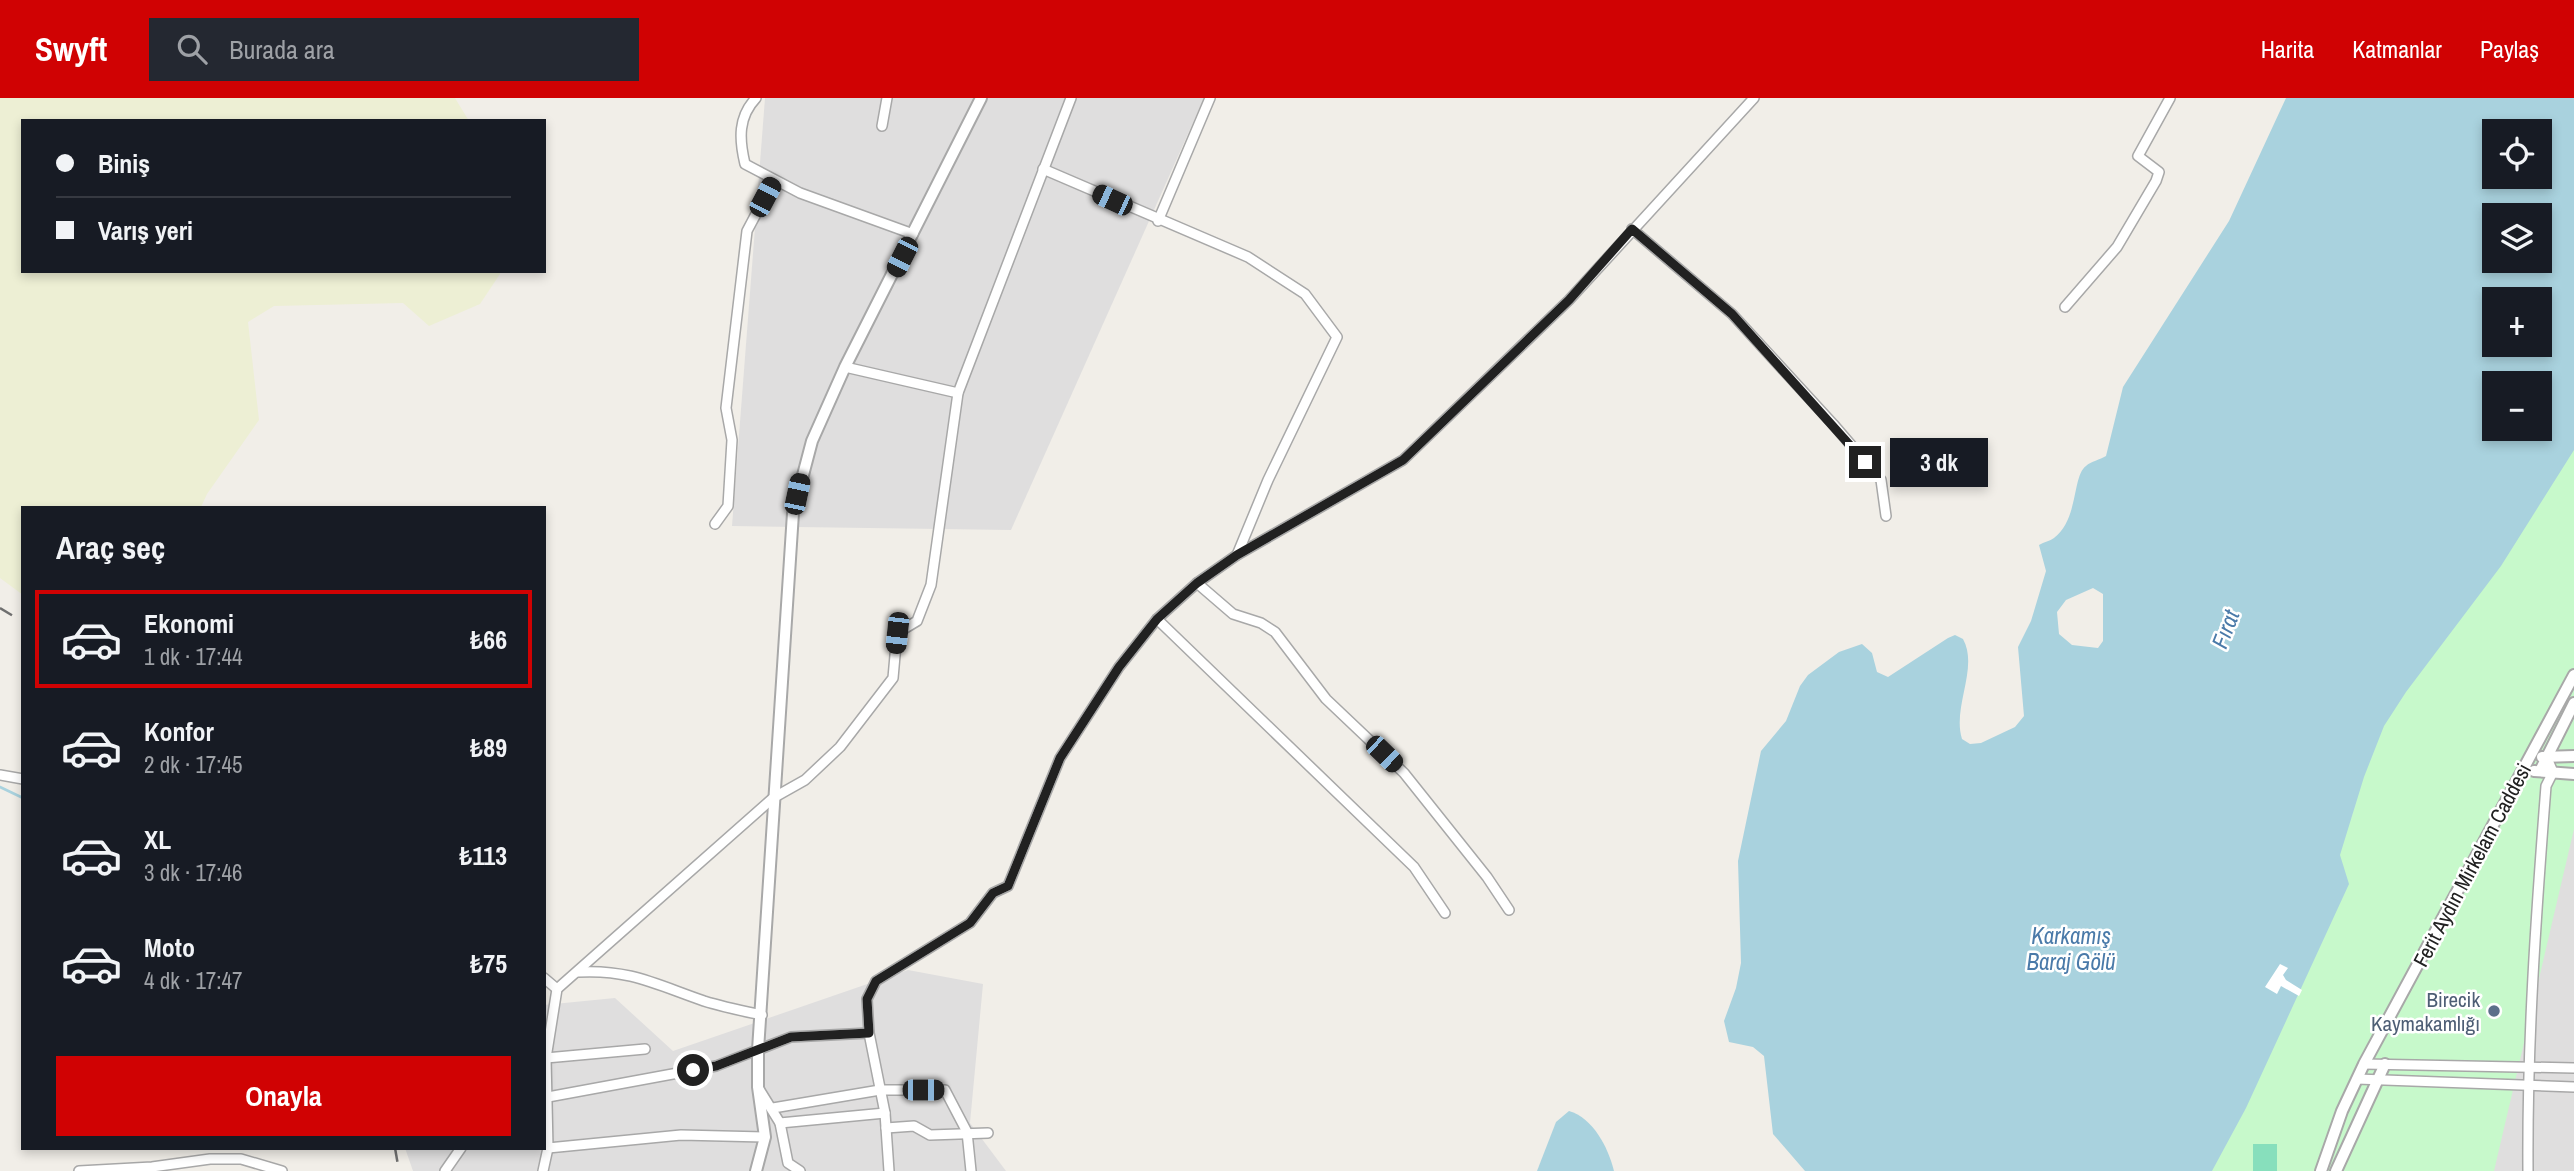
<!DOCTYPE html>
<html lang="tr">
<head>
<meta charset="utf-8">
<style>
	:root { --surface:#171b24; --page:#242831; --text:#f1f3f6; --muted:#9ea1a6; --line:#363941; --accent:#d00203 }
	body { margin:0; font-family:"Archivo Narrow",sans-serif; background:var(--page); color:var(--text); height:100vh; display:flex; flex-direction:column; font-size:26px; white-space:nowrap }
	* { box-sizing:border-box; margin:0 }
	p { font-size:23px; color:var(--muted) }
	.icon { flex:none; width:38px; height:38px; fill:none; stroke:currentColor; stroke-width:2; stroke-linecap:round; stroke-linejoin:round }
	.map { position:relative; flex:1; overflow:hidden }
	.details { position:absolute; left:21px; top:408px; width:525px; height:644px; display:flex; flex-direction:column; background:var(--surface); border-radius:0px; box-shadow:0 4px 10px #0003 }
	.details>* { flex:none }
	.hud { position:absolute; left:21px; top:21px; width:525px; height:154px; border-radius:0px; box-shadow:0 4px 10px #0003; display:grid; align-content:center; height:154px; padding:0 35px; background:var(--surface) }
	.controls { position:absolute; left:2482px; top:21px; display:grid; gap:14px }
	.controls a { display:grid; place-items:center; width:70px; height:70px; border-radius:0px; background:var(--surface); box-shadow:0 4px 10px #0003; font-size:35px }
	.end { position:absolute; width:32px; height:32px; margin:-16px; border:9px solid #212121; background:#fff; box-shadow:0 0 0 4px #fff }
	.from { border-radius:50% }
	.bubble { position:absolute; height:49px; border-radius:0px; background:var(--surface); box-shadow:0 4px 10px #0003; font-size:23px; font-weight:800; line-height:49px; text-align:center }
	.car { position:absolute; width:21px; height:42px; margin:-21px -10px; border-radius:9px; box-shadow:0 0 5px 2px #0007; background:linear-gradient(#222 24%,#8ab4d8 0 40%,#222 0 76%,#8ab4d8 0 86%,#222 0) }
	.hud b { display:flex; align-items:center; gap:24px; height:66px; font-size:26px }
	.hud b+b { border-top:2px solid var(--line) }
	.hud i { width:18px; height:18px; background:var(--text) }
	ul { padding:0; list-style:none }
	li { display:flex; align-items:center; gap:21px; height:98px; margin:0 14px 10px; padding:0 21px; border:4px solid transparent; border-radius:0px }
	li div { flex:1 }
	li b { display:block; font-size:26px }
	li em { font-style:normal; font-weight:800 }
	li.on { border-color:var(--accent) }
	li>.icon { width:63px; height:63px; stroke-width:1.5 }
	h2 { padding:0 35px; font-size:32px; line-height:84px }
	.cta { display:flex; gap:14px; margin-top:auto; padding:14px 35px }
	.cta a { flex:1; height:80px; border-radius:0px; background:var(--accent); color:#fff; font-size:28px; font-weight:800; line-height:80px; text-align:center }
	header { display:flex; align-items:center; gap:42px; box-sizing:border-box; height:98px; padding:0 35px; background:var(--accent); color:#fff }
	header strong { font-size:33px }
	nav { display:flex; gap:38px; margin-inline-start:auto; font-size:24px }
	.search { width:490px; height:63px; background:var(--page); display:flex; align-items:center; gap:18px; box-sizing:border-box; padding:0 24px; border-radius:0px; color:var(--muted); font-size:26px }
	.map>svg:first-child { display:block }
</style>
</head>
<body>
<header>
<strong>Swyft</strong>
<div class="search"><svg class="icon" aria-label="search" viewBox="0 0 24 24"><circle cx="10" cy="10" r="6"/><path d="M15 15l6 6"/></svg>Burada ara</div>
<nav><a>Harita</a><a>Katmanlar</a><a>Paylaş</a></nav>
</header>
<div class="map">
<svg width="2574" height="1073" viewBox="0 0 2574 1073">
	<rect width="100%" height="100%" fill="#f1eee8"/>
	<g fill="#dfdede">
		<polygon points="765,0 1204,0 1011,432 732,428"/>
		<polygon points="2574,579 2574,1073 2283,1073"/>
		<polygon points="908,872 983,886 970,1025 1006,1073 413,1073 405,1050 544,1050 544,907 615,900 673,953"/>
	</g>
	<polygon fill="#edefd4" points="0,0 455,0 469,23 23,23 23,173 500,173 500,176 480,206 429,228 403,205 274,208 248,224 259,322 207,396 201,409 23,410 23,497 0,480"/>
	<polygon fill="#c7f9cb" points="2574,291 2574,731 2494,1073 2161,1073 2352,718 2367,624"/>
	<rect fill="#87dfbc" x="2253" y="1046" width="24" height="27"/>
	<g fill="#a9d2de" fill-rule="evenodd">
		<path d="M2286,0H2574V352L2501,468L2406,594L2384,628L2364,679L2340,757L2349,786L2246,1010L2212,1073H1805L1773,1036L1764,958L1753,949L1729,944L1724,923L1736,890L1741,865L1738,763L1761,653L1786,623L1800,588L1808,577L1839,554L1862,546L1872,555L1877,574L1888,579L1948,540L1955,537L1963,541C1979,570 1952,609 1962,641L1970,646L1981,645L2015,629L2024,618L2018,549L2031,523L2046,473L2039,447C2044,444 2050,443 2054,440C2079,421 2072,378 2086,368C2091,363 2100,362 2106,358L2123,289L2229,123ZM2494,33H2539V79H2494ZM2494,117H2539V163H2494ZM2494,201H2539V247H2494ZM2494,285H2539V331H2494ZM2093,490L2103,496V543L2098,550L2072,547L2059,536L2057,514L2066,502Z"/>
		<path d="M1569,1013C1593,1020 1608,1049 1614,1073H1537L1556,1024Z"/>
	</g>
	<polygon fill="#fff" points="2280,866 2288,870 2283,877 2286,882 2302,892 2299,898 2281,888 2277,896 2265,889"/>
	<g fill="none" stroke-linecap="round" stroke-linejoin="round">
		<polyline stroke="#a9d2de" stroke-width="2.5" points="0,689 23,700"/>
		<defs>
			<g id="minor">
				<path d="M756,0C738,19 739,41 745,66L800,95L913,136"/>
				<polyline points="882,28 887,0"/>
				<polyline points="1043,71 1248,159 1305,196 1337,239 1268,382 1237,457"/>
				<polyline points="1158,123 1210,0"/>
				<polyline points="1632,131 1732,216 1833,326 1881,382 1886,418"/>
				<polyline points="2065,209 2117,149 2156,83 2159,74 2138,58 2170,0"/>
				<polyline points="845,269 958,295"/>
				<polyline points="715,426 728,408 732,342 726,310 747,133 774,82"/>
				<polyline points="1197,485 1233,516 1261,525 1275,534 1326,601 1404,675 1487,779 1509,812"/>
				<polyline points="1157,521 1414,769 1445,815"/>
				<polyline points="0,677 23,681"/>
				<path d="M578,874C630,871 657,887 704,903C723,909 743,913 762,917"/>
				<polyline points="544,880 557,891"/>
				<polyline points="546,960 645,951"/>
				<polyline points="2364,966 2574,970"/>
				<polyline points="2357,981 2574,989"/>
				<polyline points="759,991 780,1025 788,1065 800,1073"/>
				<polyline points="548,999 716,968 791,939 869,935"/>
				<polyline points="773,1010 880,992 945,992 967,1034 971,1073"/>
				<polyline points="780,1025 885,1015"/>
				<polyline points="886,1030 914,1028 930,1037 988,1035"/>
				<polyline points="548,1050 681,1037 765,1039"/>
				<polyline points="79,1073 152,1069 210,1061 241,1061 282,1073"/>
				<polyline points="445,1073 461,1050"/>
				<polyline points="543,1073 548,1050 546,960 557,891 773,700 805,682 840,649 893,580 897,535 917,523 931,487 958,295 1071,0"/>
				<polyline points="889,1073 885,1015 869,935 867,901 876,883 970,825 993,795 1008,788 1060,660 1119,569 1157,521 1197,485 1237,457 1403,362 1569,202 1754,0"/>
				<path d="M2528,1073C2527,944 2536,817 2546,688L2553,674L2547,660"/>
			</g>
			<g id="tertiary">
				<polyline points="2542,659 2574,658"/>
				<polyline points="2534,673 2574,676"/>
				<polyline points="2540,673 2574,605"/>
				<polyline points="756,1073 765,1039 758,989 758,952 793,415 812,343 845,269 981,0"/>
				<polyline points="2321,1073 2342,1013 2364,966 2574,577"/>
				<polyline points="2336,1073 2385,966"/>
			</g>
		</defs>
		<use href="#minor" stroke="#a8a8a8" stroke-width="12"/>
		<use href="#tertiary" stroke="#a8a8a8" stroke-width="14"/>
		<use href="#minor" stroke="#fff" stroke-width="9"/>
		<use href="#tertiary" stroke="#fff" stroke-width="10"/>
		<g stroke="#6f6f6f" stroke-width="2.5" stroke-dasharray="14 14" stroke-linecap="butt">
			<polyline points="0,510 23,524"/>
			<polyline points="395,1050 399,1073"/>
		</g>
	</g>
	<g fill="none" stroke-linecap="round" stroke-linejoin="round">
		<polyline stroke="#212121" stroke-width="9" points="693,972 716,968 791,939 869,935 867,901 876,883 970,825 993,795 1008,788 1060,660 1119,569 1157,521 1197,485 1237,457 1403,362 1569,202 1632,131 1732,216 1865,364"/>
	</g>
	<circle fill="#5c6f8a" stroke="#fff" stroke-width="2.5" cx="2494" cy="913" r="7"/>
	<g text-anchor="middle" dominant-baseline="central" stroke-width="5" stroke-linejoin="round" paint-order="stroke">
		<g font-size="21" fill="#212121" stroke="#fff">
			<text transform="translate(2472 767) rotate(-62)">Ferit Aydın Mirkelam Caddesi</text>
		</g>
		<g font-size="21" fill="#4e5e75" stroke="#fff" text-anchor="end">
			<text x="2480" y="901">Birecik<tspan x="2480" dy="24">Kaymakamlığı</tspan></text>
		</g>
		<g font-size="23" font-style="italic" fill="#4a7aa9" stroke="#fff">
			<text transform="translate(2225 531) rotate(-69)">Fırat</text>
			<text x="2071" y="837">Karkamış<tspan x="2071" dy="26">Baraj Gölü</tspan></text>
		</g>
	</g>
</svg>
<div class="controls">
<a><svg class="icon" aria-label="locate" viewBox="0 0 24 24"><circle cx="12" cy="12" r="6"/><path d="M12 2v4M12 18v4M2 12h4M18 12h4"/></svg></a>
<a><svg class="icon" aria-label="layers" viewBox="0 0 24 24"><path d="M12 4l9 5-9 5-9-5zM3 14l9 5 9-5"/></svg></a>
<a>+</a>
<a>−</a>
</div>
<i class="end from" style="left:693px;top:972px"></i>
<i class="end" style="left:1865px;top:364px"></i>
<div class="bubble" style="left:1890px;top:340px;width:98px">3 dk</div>
<i class="car" style="left:765px;top:99px;rotate:28deg"></i>
<i class="car" style="left:1112px;top:102px;rotate:295deg"></i>
<i class="car" style="left:902px;top:159px;rotate:207deg"></i>
<i class="car" style="left:797px;top:396px;rotate:12deg"></i>
<i class="car" style="left:897px;top:535px;rotate:186deg"></i>
<i class="car" style="left:1384px;top:656px;rotate:134deg"></i>
<i class="car" style="left:923px;top:992px;rotate:90deg"></i>
<div class="hud">
<b><i class="from"></i>Biniş</b>
<b><i></i>Varış yeri</b>
</div>
<section class="details">
<h2>Araç seç</h2>
<ul>
<li class="on"><svg class="icon" aria-label="car" viewBox="0 0 24 24"><path d="M5 17H2v-5l4-1 3-4h7l3 4 3 1v5h-3M9 17h6M6 11h13"/><circle cx="7" cy="17" r="2"/><circle cx="17" cy="17" r="2"/></svg><div><b>Ekonomi</b><p>1 dk · 17:44</p></div><em>₺66</em></li>
<li><svg class="icon" aria-label="car" viewBox="0 0 24 24"><path d="M5 17H2v-5l4-1 3-4h7l3 4 3 1v5h-3M9 17h6M6 11h13"/><circle cx="7" cy="17" r="2"/><circle cx="17" cy="17" r="2"/></svg><div><b>Konfor</b><p>2 dk · 17:45</p></div><em>₺89</em></li>
<li><svg class="icon" aria-label="car" viewBox="0 0 24 24"><path d="M5 17H2v-5l4-1 3-4h7l3 4 3 1v5h-3M9 17h6M6 11h13"/><circle cx="7" cy="17" r="2"/><circle cx="17" cy="17" r="2"/></svg><div><b>XL</b><p>3 dk · 17:46</p></div><em>₺113</em></li>
<li><svg class="icon" aria-label="car" viewBox="0 0 24 24"><path d="M5 17H2v-5l4-1 3-4h7l3 4 3 1v5h-3M9 17h6M6 11h13"/><circle cx="7" cy="17" r="2"/><circle cx="17" cy="17" r="2"/></svg><div><b>Moto</b><p>4 dk · 17:47</p></div><em>₺75</em></li>
</ul>
<div class="cta"><a>Onayla</a></div>
</section>
</div>
</body>
</html>
